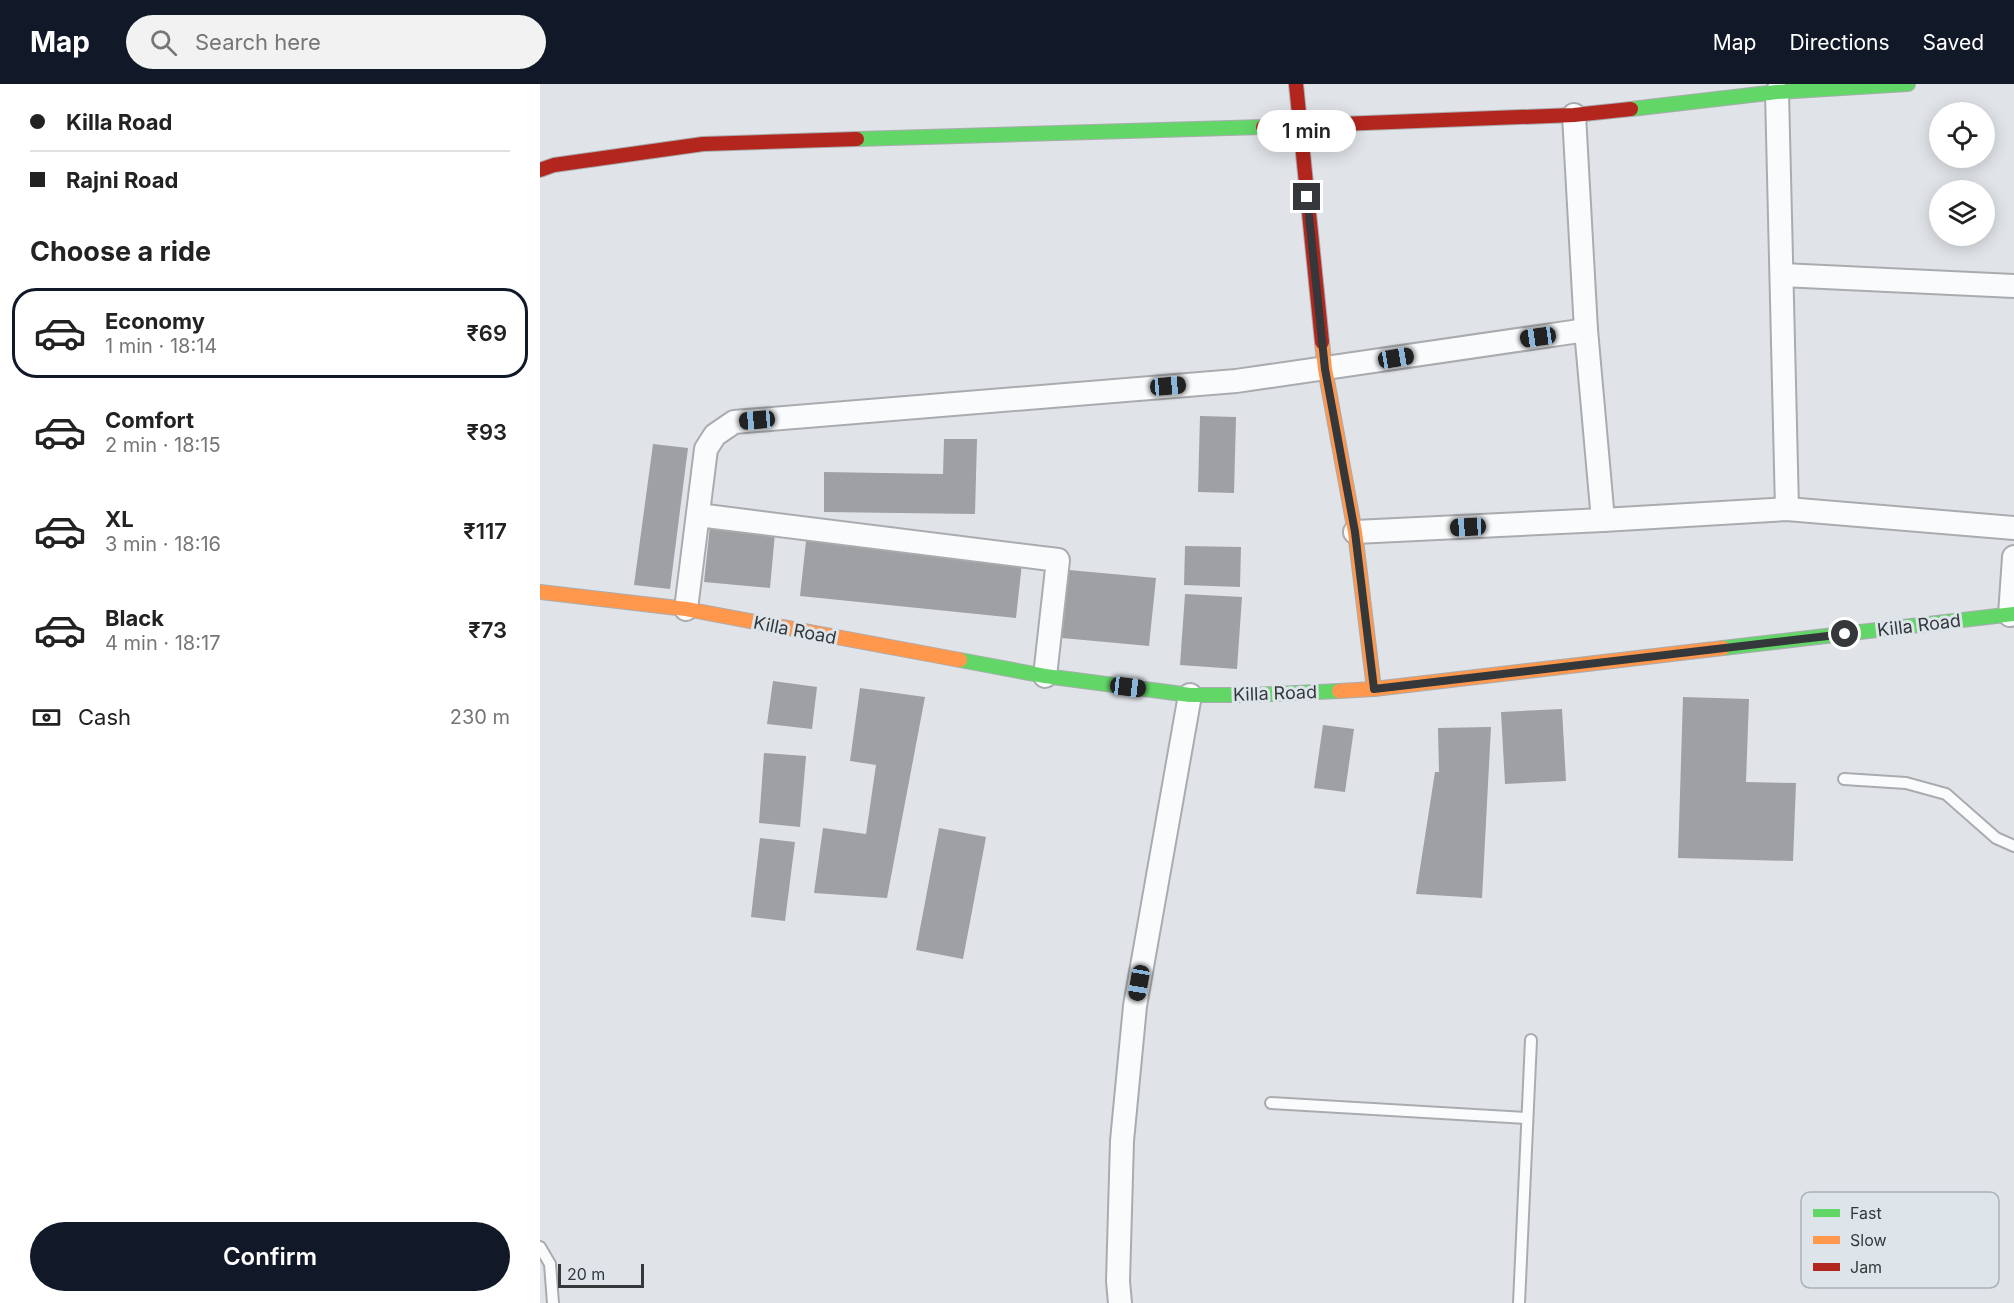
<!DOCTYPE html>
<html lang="en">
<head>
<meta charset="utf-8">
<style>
	:root { --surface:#fff; --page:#f2f2f2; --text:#222; --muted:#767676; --line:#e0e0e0; --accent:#111827 }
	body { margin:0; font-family:Inter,sans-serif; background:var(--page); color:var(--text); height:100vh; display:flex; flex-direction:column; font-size:22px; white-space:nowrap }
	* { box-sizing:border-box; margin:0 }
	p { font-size:20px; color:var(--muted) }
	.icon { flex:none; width:33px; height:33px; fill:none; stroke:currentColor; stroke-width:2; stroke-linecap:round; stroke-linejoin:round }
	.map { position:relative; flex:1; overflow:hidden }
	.drawer { display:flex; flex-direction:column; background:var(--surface); width:540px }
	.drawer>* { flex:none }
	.banner { display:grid; align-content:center; height:132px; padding:0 30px; background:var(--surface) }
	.controls { position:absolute; left:1389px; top:18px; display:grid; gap:12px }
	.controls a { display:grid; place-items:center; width:66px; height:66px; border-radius:50%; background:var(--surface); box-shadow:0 3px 15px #0003; font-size:30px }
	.scale { position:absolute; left:18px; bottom:15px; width:86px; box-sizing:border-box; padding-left:6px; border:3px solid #35383a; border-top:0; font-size:16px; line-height:21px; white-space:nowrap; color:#35383a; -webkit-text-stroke:4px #dde5eb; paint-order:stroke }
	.end { position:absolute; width:27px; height:27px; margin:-14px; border:8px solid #35383a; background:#fff; box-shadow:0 0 0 3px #fff }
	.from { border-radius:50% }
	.bubble { position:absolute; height:42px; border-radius:21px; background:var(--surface); box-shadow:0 3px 15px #0003; font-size:20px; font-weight:600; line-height:42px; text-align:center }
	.car { position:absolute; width:18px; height:36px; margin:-18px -9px; border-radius:8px; box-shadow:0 0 4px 2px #0007; background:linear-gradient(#222 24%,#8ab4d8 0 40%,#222 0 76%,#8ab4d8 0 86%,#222 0) }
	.banner b { display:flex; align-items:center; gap:21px; height:57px; font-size:22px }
	.banner b+b { border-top:2px solid var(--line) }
	.banner i { width:15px; height:15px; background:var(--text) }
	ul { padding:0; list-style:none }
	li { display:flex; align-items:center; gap:18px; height:90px; margin:0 12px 9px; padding:0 18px; border:3px solid transparent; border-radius:24px }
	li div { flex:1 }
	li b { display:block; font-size:22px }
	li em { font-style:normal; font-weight:600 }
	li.selected { border-color:var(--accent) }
	li>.icon { width:54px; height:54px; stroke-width:1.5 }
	h2 { padding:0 30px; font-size:27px; line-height:72px }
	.pay { display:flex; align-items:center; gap:15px; height:66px; padding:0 30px; font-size:22px }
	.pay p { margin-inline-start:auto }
	.button { display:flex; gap:12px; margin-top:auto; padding:12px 30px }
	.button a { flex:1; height:69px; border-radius:36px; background:var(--accent); color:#fff; font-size:24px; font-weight:600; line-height:69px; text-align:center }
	header { display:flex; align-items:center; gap:36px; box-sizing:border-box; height:84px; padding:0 30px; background:var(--accent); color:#fff }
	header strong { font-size:28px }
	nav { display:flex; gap:33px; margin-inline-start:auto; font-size:21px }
	.search { width:420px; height:54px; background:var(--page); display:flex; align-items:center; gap:15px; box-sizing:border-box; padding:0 21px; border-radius:33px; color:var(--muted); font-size:22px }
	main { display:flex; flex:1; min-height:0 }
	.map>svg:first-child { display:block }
</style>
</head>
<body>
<header>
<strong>Map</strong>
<div class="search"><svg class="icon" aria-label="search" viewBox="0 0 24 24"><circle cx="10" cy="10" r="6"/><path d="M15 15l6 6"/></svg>Search here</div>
<nav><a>Map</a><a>Directions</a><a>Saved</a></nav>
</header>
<main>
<section class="drawer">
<div class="banner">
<b><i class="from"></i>Killa Road</b>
<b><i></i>Rajni Road</b>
</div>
<h2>Choose a ride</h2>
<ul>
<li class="selected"><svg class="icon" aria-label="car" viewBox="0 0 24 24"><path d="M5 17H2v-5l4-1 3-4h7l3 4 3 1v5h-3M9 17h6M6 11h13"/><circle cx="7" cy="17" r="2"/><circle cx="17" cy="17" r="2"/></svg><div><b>Economy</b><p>1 min · 18:14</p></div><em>₹69</em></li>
<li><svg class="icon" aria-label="car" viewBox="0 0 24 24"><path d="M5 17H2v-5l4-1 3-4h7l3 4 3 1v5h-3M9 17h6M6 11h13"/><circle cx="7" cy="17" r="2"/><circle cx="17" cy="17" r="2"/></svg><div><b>Comfort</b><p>2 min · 18:15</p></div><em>₹93</em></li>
<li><svg class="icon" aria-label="car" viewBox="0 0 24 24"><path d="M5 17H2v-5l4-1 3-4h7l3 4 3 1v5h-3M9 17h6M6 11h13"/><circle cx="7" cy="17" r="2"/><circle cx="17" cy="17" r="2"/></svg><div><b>XL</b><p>3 min · 18:16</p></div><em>₹117</em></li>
<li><svg class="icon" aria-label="car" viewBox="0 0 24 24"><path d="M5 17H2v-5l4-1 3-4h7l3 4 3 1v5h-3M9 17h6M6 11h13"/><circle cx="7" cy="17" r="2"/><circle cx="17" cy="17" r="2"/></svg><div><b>Black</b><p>4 min · 18:17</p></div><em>₹73</em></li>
</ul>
<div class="pay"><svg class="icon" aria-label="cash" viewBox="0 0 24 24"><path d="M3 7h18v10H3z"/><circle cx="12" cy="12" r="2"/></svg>Cash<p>230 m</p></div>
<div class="button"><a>Confirm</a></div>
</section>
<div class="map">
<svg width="1474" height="1219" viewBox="0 0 1474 1219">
	<rect width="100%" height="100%" fill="#e0e4e8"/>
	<g fill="#9ea0a3">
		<polygon points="660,332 696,333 694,409 658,408"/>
		<polygon points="404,355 437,355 435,430 284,428 284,388 403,390"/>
		<polygon points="113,360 148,364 130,505 94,501"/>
		<polygon points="170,442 235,449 230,504 164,498"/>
		<polygon points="266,457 482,479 476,534 260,512"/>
		<polygon points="645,462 701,463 700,503 644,501"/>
		<polygon points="529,486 616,494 609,562 522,554"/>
		<polygon points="645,510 702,513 697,585 640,581"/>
		<polygon points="233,597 277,603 272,645 227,640"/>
		<polygon points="320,604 385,613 347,814 274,809 283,744 326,750 336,681 310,677"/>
		<polygon points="1143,613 1209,615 1206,698 1256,699 1253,777 1138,774"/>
		<polygon points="1022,625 1026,697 965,700 961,628"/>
		<polygon points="783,641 814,645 805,708 774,704"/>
		<polygon points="951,643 942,814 876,810 895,688 899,688 898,644"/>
		<polygon points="224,669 266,672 260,743 219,739"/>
		<polygon points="399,744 446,753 423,875 376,866"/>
		<polygon points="220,754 255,758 245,837 211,833"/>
	</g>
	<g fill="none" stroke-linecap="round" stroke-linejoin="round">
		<defs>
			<g id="lane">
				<polyline points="1304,695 1366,699 1406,710 1456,754 1474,762"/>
				<polyline points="731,1019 987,1034"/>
				<polyline points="0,1163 10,1180 13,1219"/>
				<polyline points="979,1219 991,956"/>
			</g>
			<g id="street">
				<polyline points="1237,8 1247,425"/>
				<polyline points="1034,31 1046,246 1063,436 1247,425 1474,444"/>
				<polyline points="1242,191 1474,202"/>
				<polyline points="158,431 518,476 505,592"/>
				<polyline points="815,448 1063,436"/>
				<polyline points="146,525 166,365 175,351 194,338 696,297 1046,246"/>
				<polyline points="1470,531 1474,473"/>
				<polyline points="580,1219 578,1197 582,1057 595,922 650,611"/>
			</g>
			<g id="fast">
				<polyline points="1091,25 1237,8 1368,0"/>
				<polyline points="317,55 723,43"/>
				<polyline points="1183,564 1474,530"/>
				<polyline points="420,576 505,592 650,611 711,611 799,607"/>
			</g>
			<g id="slow">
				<polyline points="782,258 785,285 815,448 834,605"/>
				<polyline points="0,508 146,525 420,576"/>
				<polyline points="799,607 834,605 1183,564"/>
			</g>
			<g id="jam">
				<polyline points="756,0 782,258"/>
				<polyline points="723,43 1034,31 1091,25"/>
				<polyline points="0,86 14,81 163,60 317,55"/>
			</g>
		</defs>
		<use href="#lane" stroke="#a9acaf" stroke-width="14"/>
		<use href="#street" stroke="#a9acaf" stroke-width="26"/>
		<use href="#fast" stroke="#a9acaf" stroke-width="16"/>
		<use href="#slow" stroke="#a9acaf" stroke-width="16"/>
		<use href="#jam" stroke="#a9acaf" stroke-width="16"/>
		<use href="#lane" stroke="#fafbfc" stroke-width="10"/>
		<use href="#street" stroke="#fafbfc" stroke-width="22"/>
		<use href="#fast" stroke="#63d668" stroke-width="14"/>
		<use href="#slow" stroke="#ff974d" stroke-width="14"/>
		<use href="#jam" stroke="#b3261e" stroke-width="14"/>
	</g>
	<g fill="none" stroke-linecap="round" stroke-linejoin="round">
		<polyline stroke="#35383a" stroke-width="8" points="767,113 785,285 815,448 834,605 1305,550"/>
	</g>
	<g text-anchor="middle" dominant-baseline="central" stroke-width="6" stroke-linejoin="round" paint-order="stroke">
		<g font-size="18" fill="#35383a" stroke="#dde5eb">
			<text transform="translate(1379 541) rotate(-7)">Killa Road</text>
			<text transform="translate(255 546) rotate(11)">Killa Road</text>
			<text transform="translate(735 609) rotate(-2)">Killa Road</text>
		</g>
	</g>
	<rect x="1261" y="1108" width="198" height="96" rx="9" fill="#dde5eb" stroke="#abb1b6" stroke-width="1.5"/>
	<rect x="1273" y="1125" width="27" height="8" fill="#63d668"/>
	<rect x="1273" y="1152" width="27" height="8" fill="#ff974d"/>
	<rect x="1273" y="1179" width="27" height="8" fill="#b3261e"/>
	<g font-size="16" fill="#35383a">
		<text x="1310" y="1135">Fast</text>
		<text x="1310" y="1162">Slow</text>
		<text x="1310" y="1189">Jam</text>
	</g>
</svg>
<div class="controls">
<a><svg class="icon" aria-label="locate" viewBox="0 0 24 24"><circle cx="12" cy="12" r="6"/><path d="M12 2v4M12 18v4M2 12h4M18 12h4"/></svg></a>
<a><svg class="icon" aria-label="layers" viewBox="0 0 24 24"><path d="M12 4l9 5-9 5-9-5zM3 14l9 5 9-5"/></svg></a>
</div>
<div class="scale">20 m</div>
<i class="end from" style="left:1305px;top:550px"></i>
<i class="end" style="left:767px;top:113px"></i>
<div class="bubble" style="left:717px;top:26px;width:99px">1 min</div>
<i class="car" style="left:998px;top:253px;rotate:262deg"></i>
<i class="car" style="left:856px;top:274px;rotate:81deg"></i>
<i class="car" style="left:628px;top:302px;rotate:85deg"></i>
<i class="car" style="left:217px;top:336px;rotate:265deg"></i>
<i class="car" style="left:928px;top:443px;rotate:267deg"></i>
<i class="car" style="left:588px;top:603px;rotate:97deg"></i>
<i class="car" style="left:599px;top:899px;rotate:190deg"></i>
</div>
</main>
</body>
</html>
